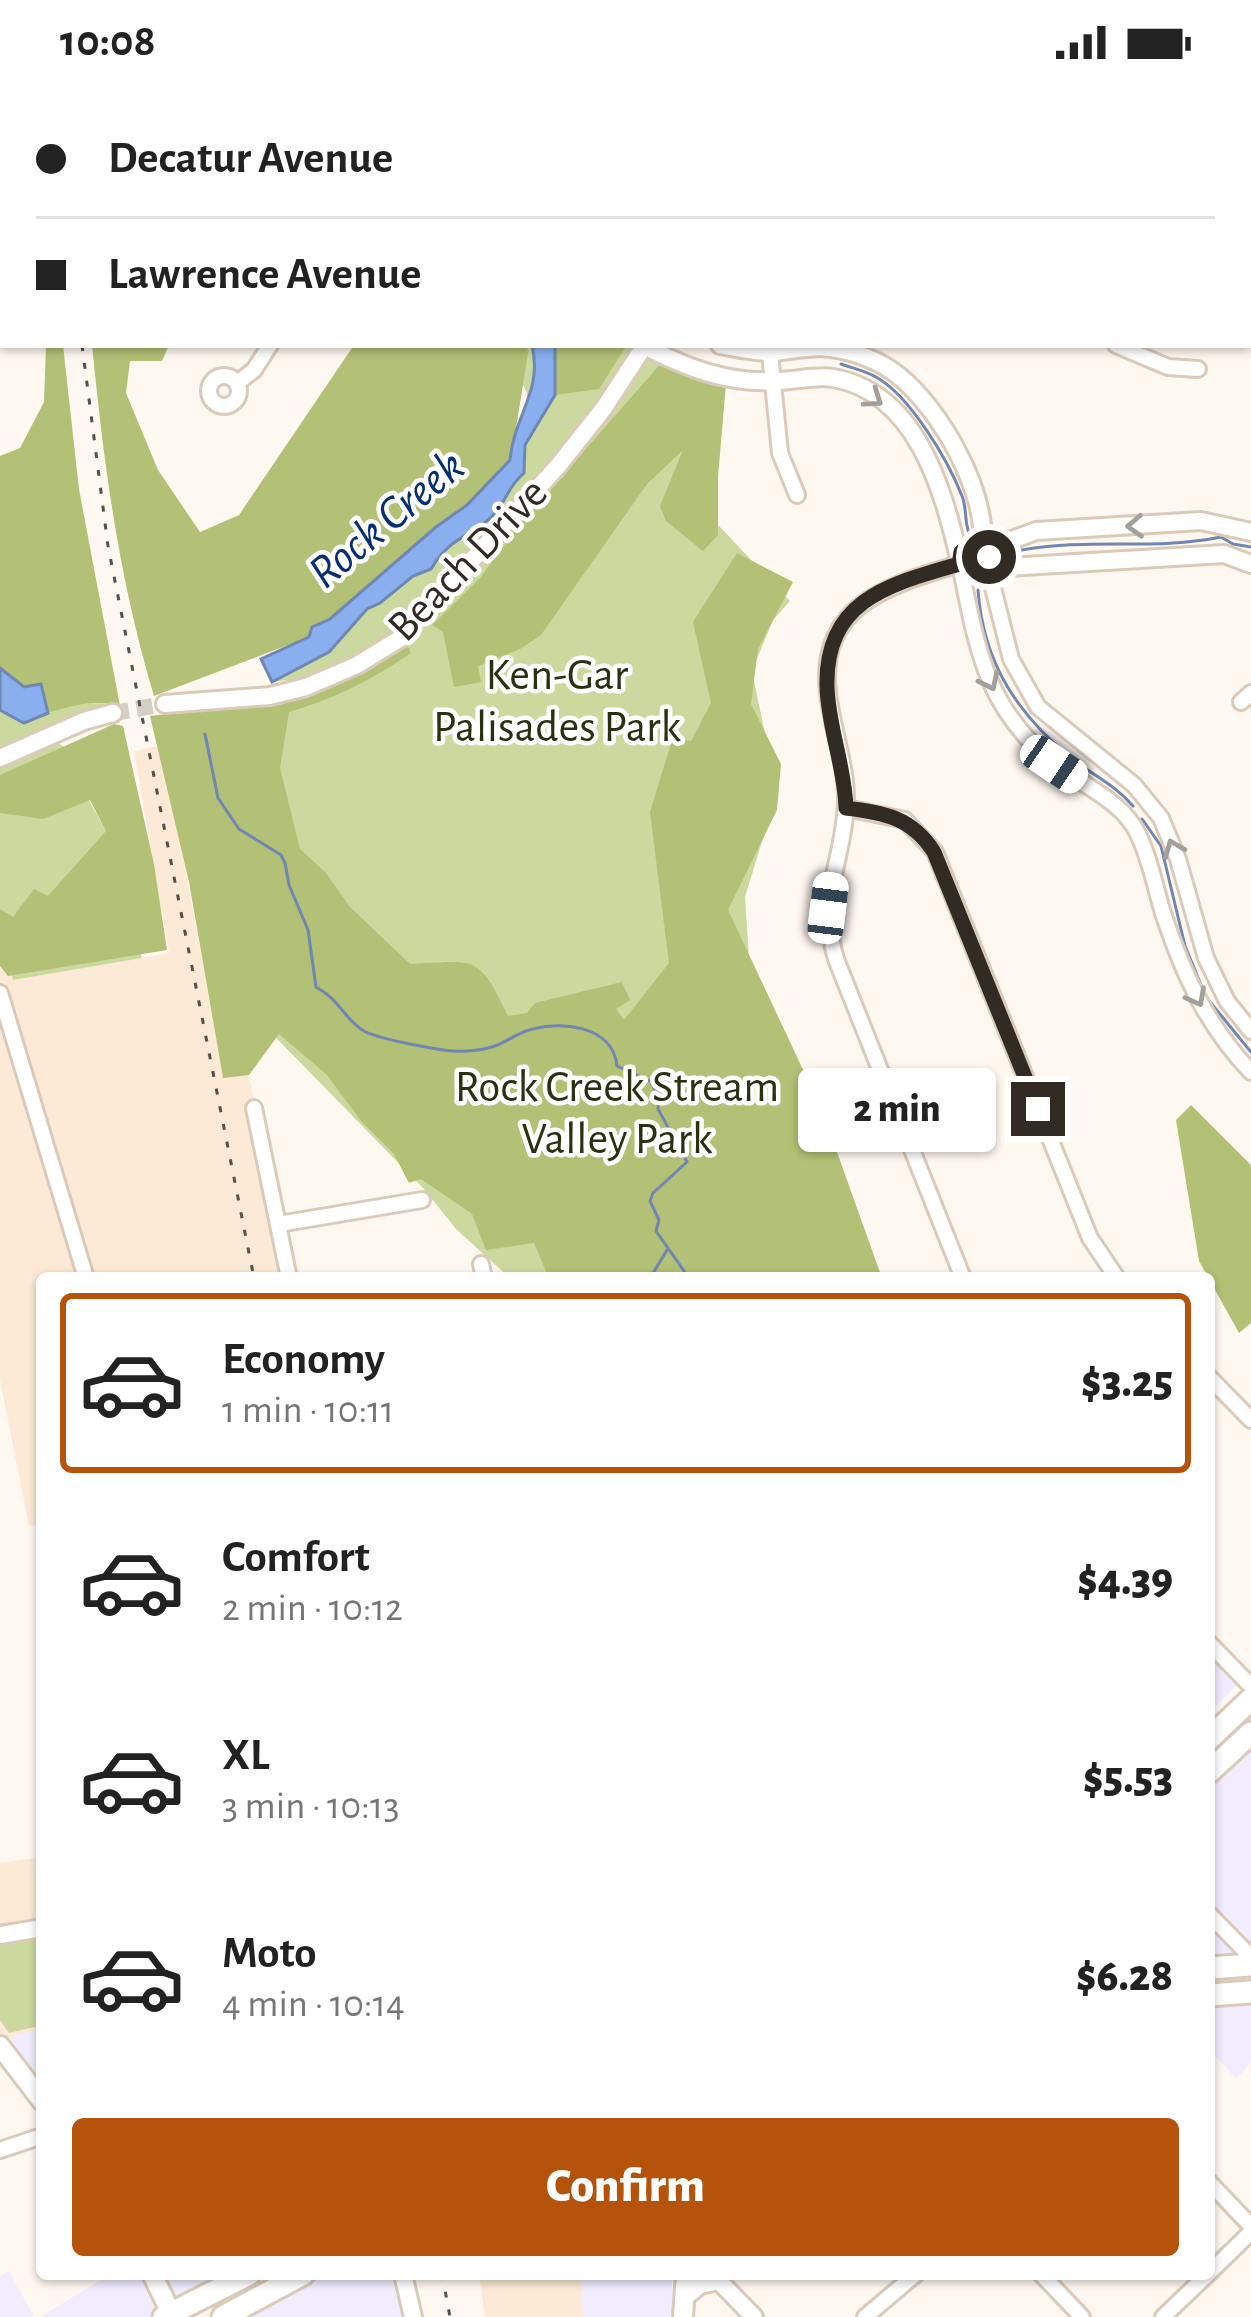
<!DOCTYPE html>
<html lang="en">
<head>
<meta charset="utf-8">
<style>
	:root { --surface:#fff; --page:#f6f6f6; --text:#222; --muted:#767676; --line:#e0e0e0; --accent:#b45309 }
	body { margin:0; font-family:"Alegreya Sans",sans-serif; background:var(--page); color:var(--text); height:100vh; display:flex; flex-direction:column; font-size:45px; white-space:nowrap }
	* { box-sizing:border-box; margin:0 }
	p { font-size:39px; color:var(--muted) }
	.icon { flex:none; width:66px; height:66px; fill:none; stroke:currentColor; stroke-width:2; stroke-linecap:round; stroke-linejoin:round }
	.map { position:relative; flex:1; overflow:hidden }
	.drawer { position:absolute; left:36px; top:1188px; width:1179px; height:1008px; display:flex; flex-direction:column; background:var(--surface); border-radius:12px; box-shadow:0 3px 9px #0004 }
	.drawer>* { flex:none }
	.guide { position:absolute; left:0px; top:0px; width:1251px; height:264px; box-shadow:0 3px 9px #0004; display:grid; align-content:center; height:264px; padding:0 36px; background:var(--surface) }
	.end { position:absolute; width:54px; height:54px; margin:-27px; border:15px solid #322b24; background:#fff; box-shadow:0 0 0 6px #fff }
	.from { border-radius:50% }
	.bubble { position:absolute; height:84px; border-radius:12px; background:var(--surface); box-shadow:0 3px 9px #0004; font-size:39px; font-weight:800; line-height:84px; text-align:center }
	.car { position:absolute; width:36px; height:72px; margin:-36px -18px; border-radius:15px; box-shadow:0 0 9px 3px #0007; background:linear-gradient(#fff 24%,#345 0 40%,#fff 0 76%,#345 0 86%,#fff 0) }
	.guide b { display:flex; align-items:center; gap:42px; height:114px; font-size:45px }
	.guide b+b { border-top:3px solid var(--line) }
	.guide i { width:30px; height:30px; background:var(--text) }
	ul { padding:21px 0 0; list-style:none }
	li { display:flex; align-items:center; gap:36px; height:180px; margin:0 24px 18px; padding:0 12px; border:6px solid transparent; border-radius:12px }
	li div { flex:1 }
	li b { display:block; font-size:45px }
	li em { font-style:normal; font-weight:800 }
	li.current { border-color:var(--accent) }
	li>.icon { width:108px; height:108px; stroke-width:1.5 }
	.button { display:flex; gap:24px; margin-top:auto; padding:24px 36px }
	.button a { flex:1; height:138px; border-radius:12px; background:var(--accent); color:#fff; font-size:48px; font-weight:800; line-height:138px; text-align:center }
	.status { display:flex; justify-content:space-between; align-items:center; height:84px; padding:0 60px; background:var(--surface); direction:ltr }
	.status svg { height:33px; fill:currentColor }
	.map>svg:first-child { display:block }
</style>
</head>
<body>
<div class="status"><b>10:08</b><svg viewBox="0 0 49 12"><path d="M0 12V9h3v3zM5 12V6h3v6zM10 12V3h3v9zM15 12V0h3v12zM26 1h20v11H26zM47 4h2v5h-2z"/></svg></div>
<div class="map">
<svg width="1251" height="2233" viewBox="0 0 1251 2233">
	<rect width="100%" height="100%" fill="#fff8f0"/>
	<g fill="#f1ecfe">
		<polygon points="1209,1559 1244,1594 1209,1629"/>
		<polygon points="1251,1649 1251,1979 1236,1994 1209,1966 1209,1688"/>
		<polygon points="42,1945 42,2017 0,1962 15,1951"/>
		<polygon points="9,2187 34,2233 0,2233 0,2192"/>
		<polygon points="111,2190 249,2190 164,2233 40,2233"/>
		<polygon points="303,2190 403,2190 413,2233 224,2233"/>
		<polygon points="580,2190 671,2190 675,2233 583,2233"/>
	</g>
	<g fill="#fce9d6">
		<polygon points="163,661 223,993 249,991 289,1194 42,1194 42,1440 29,1442 0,1296 0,873 7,872 14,896 169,869 134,667"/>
		<polygon points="42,1773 42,1945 15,1951 0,1961 0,1779"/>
		<polygon points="479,2190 580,2190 583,2233 485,2233"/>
	</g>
	<g fill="#cbd89e">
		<polygon points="361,261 642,261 667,274 702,424 790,517 773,536 752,587 771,679 771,728 745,813 752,919 862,1194 510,1194 457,1146 423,1104 239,916 253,661 244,614 288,596 272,598 329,568 367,525 512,384 538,337 520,293"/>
		<path d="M0,611L30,636C58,624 90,614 120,622L66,633L41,645L75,672L89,716L106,747L102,753L142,874L13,896L7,872L0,873Z"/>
		<polygon points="42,1851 42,1941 9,1949 0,1936 0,1862"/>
	</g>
	<g fill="#b2c175">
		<path d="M46,261H63L79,405L120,622C95,615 72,622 48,629L40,600L24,603L0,584V372L20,364L44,318Z"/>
		<path d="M92,261H169L162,277H130L126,309L158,386L200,448L239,431L354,261H527L528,269L511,376L467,421L436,443L330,535L312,543L309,553L154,612C119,495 104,382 92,261Z"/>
		<polygon points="555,261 627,261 599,305 555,311"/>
		<polygon points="663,277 726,300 718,393 718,451 703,467 666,437 660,422 683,366 647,400 541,551 520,565 478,582 481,598 454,603 443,548 432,541 480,494 520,440"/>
		<path d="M737,469L793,498L758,565L751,620L781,680L777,726L728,826L822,1026L882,1194H549L534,1159L486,1166L472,1130L421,1095L409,1099L394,1070L362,1038L327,991L279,950L249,991L223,994L189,798L150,632L287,616L406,559L411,569C372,596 334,615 289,628L280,684L300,765L326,789L350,823L410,880C476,877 478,869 508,932L527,929L535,919L622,898L630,916L616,925L624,936L669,879L650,728L673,653L691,657L711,619L693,538Z"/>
		<polygon points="114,640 123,642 154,780 167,866 8,892 0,882 0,825 13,833 34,805 48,812 106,747 90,716 43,735 0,729 0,691"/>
		<polygon points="1191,1021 1251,1081 1251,1239 1239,1249 1199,1177 1176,1036"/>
	</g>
	<g fill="#89afef" stroke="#6f87b2" stroke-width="3">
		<path d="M532,261H555V311L525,361L524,389C507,404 507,415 496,428C476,452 451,450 431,485L413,492L380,519L367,525L329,568L272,598L261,575L309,553L312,543L330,535L436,443L467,421L510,376C514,331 543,308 532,261Z"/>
		<polygon points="0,584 24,603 41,600 48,629 24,639 0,626"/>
	</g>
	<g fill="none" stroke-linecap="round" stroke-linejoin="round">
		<g stroke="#6f87b2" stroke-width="3">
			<path d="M841,280C852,284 866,287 876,293C910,312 948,376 962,412C967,424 964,436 969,449"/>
			<path d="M999,471C1072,451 1149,468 1221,453L1233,460L1251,463"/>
			<path d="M978,506C983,579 1018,632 1075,677C1096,693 1116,702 1133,722"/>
			<path d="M205,650L218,714L239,745L281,771L285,779L289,801L308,846L316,903C339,915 345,936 364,947C378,955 420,962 437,965C456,969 473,968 492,963C504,960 514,951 526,947C557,936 613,940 617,982L650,997L659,1013L658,1025L687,1078L653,1109L650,1117L659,1136L656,1147L689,1194"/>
			<polyline points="1142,735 1161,762 1185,862 1206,913 1251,968"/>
			<polyline points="650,1194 667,1166"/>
		</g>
		<polyline stroke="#d6cfc7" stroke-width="16" stroke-dasharray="16 8" stroke-linecap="butt" points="113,629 165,620"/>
		<defs>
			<g id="minor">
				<polyline points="212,0 213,3"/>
				<polyline points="394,3 396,0"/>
				<polyline points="1171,3 1175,0"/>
				<polyline points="1248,144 1251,144"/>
				<polyline points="1116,261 1168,283 1198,285"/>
				<polyline points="770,269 780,369 797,411"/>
				<circle cx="224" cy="307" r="15"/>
				<polyline points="237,299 254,286 270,261"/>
				<path d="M959,480C892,501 818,519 828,608C832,645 847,682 846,719C844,777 817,812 836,875L963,1194"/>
				<polyline points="988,484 1011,575 1038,623 1134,701 1161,734 1178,775 1206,874 1227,917 1251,947"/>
				<path d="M961,485C977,565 986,625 1054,679C1082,702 1122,716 1138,750C1150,774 1155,803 1163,829C1183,890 1207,942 1251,988"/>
				<polyline points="1241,618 1251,609"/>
				<polyline points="846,724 905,736 935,768 1090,1154 1117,1194"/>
				<polyline points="0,909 86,1194"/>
				<polyline points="254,1024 289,1194"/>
				<polyline points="279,1140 422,1116"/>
				<polyline points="481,1180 484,1194"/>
				<polyline points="1209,1293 1251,1336"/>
				<polyline points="1209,1559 1251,1602"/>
				<polyline points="1209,1830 1251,1873"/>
				<polyline points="0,2066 42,2052"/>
				<polyline points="1209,2098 1251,2142"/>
				<polyline points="1209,2189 1251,2148"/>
				<polyline points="1041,2190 1082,2233"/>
				<polyline points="865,2233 916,2190"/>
				<polyline points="1163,2233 1208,2190"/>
			</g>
			<g id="tertiary">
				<polyline points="722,3 723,0"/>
				<path d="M720,261C737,264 758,269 775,268C794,266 812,261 831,264C854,267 881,277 899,292C941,326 988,409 982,463"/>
				<path d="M644,262C687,284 728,300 777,297C795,297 815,291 833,294C916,308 943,405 959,474"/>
				<circle cx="974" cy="476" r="15"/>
				<polyline points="985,466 1036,447 1201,437 1251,448"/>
				<polyline points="989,479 1009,483 1224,470 1251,480"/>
				<polyline points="165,620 270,612 306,603 357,581 401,554 558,382 604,324 645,261"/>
				<polyline points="0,674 84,637 113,629"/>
				<polyline points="0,1851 42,1844"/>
				<polyline points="403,2190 413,2233"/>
				<polyline points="712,2190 754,2233"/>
			</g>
			<g id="secondary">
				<polyline points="0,1962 42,2017"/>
				<polyline points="152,2190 173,2233"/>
				<polyline points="685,2212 700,2200 718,2196"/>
				<polyline points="683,2233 686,2190"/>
			</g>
			<g id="primary">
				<polyline points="1209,1655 1251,1615"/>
				<polyline points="1209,1688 1251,1649"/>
				<polyline points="1209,1884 1251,1881"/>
				<polyline points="1209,1911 1251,1908"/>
				<polyline points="164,2233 249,2190"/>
				<polyline points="223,2233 303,2190"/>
			</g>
		</defs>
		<use href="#minor" stroke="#dccab9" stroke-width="20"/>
		<use href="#tertiary" stroke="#dccab9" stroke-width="22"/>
		<use href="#secondary" stroke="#dccab9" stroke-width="24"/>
		<use href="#primary" stroke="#dccab9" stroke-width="27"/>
		<use href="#minor" stroke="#fff" stroke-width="14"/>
		<use href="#tertiary" stroke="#fff" stroke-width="16"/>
		<use href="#secondary" stroke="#fff" stroke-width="18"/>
		<use href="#primary" stroke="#fff" stroke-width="21"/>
		<g stroke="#575049" stroke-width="3" stroke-dasharray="6 12" stroke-linecap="butt">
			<polyline points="63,0 63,3"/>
			<polyline points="82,261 108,462 254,1194"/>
			<polyline points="442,2190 450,2233"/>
		</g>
	</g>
	<defs><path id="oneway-chevron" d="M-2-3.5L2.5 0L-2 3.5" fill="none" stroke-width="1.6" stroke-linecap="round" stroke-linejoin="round" transform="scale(3)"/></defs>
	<g stroke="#a3a09c">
		<use href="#oneway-chevron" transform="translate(874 315) rotate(35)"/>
		<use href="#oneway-chevron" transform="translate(1135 442) rotate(177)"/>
		<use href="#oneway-chevron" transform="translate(990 598) rotate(64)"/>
		<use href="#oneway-chevron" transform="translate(1173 764) rotate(-112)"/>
		<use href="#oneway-chevron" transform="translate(1197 914) rotate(62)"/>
	</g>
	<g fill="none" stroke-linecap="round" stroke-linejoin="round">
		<path stroke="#322b24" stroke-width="15" d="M989,473L982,464L970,461L961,468L959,480C891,500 825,515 827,602C828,643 845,683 846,724C885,729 911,733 934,768L1038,1025"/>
	</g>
	<g text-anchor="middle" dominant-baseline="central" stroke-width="9" stroke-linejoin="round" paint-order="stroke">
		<g font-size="45" fill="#322b24" stroke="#fff">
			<text transform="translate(468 476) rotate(-46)">Beach Drive</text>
		</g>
		<g font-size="45" fill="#2b3110" stroke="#fff">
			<text x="557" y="591">Ken-Gar<tspan x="557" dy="52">Palisades Park</tspan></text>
			<text x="617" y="1003">Rock Creek Stream<tspan x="617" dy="52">Valley Park</tspan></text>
		</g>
		<g font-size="48" font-style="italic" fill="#042f78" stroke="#fff">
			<text transform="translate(387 436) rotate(-40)">Rock Creek</text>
		</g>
	</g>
</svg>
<i class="end from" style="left:989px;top:473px"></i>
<i class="end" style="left:1038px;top:1025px"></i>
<div class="bubble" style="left:798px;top:984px;width:198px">2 min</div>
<i class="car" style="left:1054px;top:680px;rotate:124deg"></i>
<i class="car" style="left:828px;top:824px;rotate:7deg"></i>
<div class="guide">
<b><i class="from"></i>Decatur Avenue</b>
<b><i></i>Lawrence Avenue</b>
</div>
<section class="drawer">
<ul>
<li class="current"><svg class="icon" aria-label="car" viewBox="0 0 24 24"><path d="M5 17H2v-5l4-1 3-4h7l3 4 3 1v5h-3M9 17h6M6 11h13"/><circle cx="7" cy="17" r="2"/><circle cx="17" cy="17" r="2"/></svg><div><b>Economy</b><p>1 min · 10:11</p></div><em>$3.25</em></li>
<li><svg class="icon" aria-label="car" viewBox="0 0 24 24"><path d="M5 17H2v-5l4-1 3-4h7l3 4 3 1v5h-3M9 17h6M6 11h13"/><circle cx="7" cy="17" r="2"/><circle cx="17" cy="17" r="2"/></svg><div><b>Comfort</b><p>2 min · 10:12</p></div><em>$4.39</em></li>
<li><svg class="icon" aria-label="car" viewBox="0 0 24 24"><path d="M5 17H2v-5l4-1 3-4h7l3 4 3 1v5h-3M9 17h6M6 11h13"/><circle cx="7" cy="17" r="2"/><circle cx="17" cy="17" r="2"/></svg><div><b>XL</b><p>3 min · 10:13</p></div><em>$5.53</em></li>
<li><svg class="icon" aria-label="car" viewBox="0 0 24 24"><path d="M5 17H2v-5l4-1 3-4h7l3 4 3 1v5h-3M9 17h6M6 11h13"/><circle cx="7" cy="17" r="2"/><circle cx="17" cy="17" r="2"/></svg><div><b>Moto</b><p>4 min · 10:14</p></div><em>$6.28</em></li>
</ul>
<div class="button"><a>Confirm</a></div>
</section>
</div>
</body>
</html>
